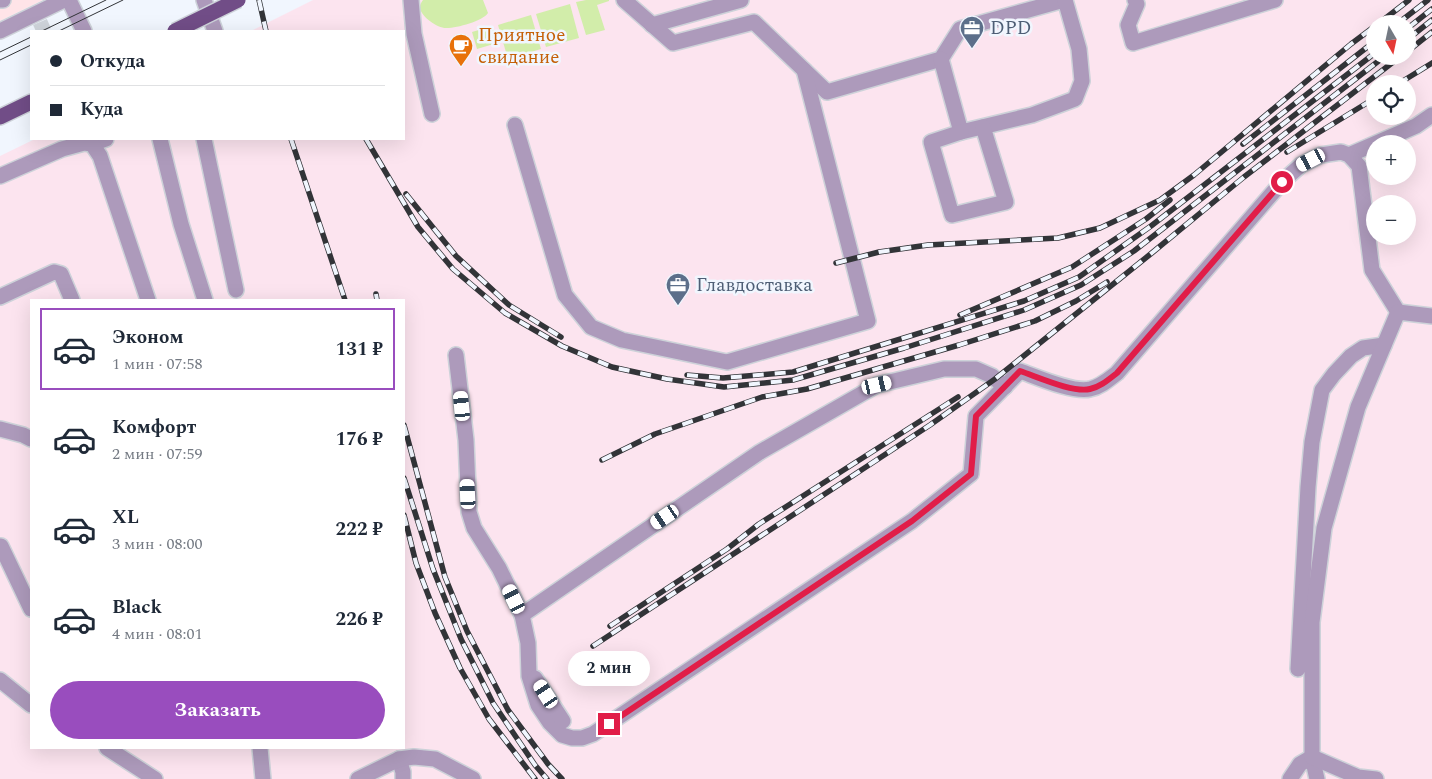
<!DOCTYPE html>
<html lang="ru">
<head>
<meta charset="utf-8">
<style>
	:root { --surface:#fff; --page:#f2f2f3; --text:#1f2937; --muted:#747a83; --line:#e0e1e3; --accent:#994dbe }
	body { margin:0; font-family:Spectral,serif; background:var(--page); color:var(--text); height:100vh; display:flex; flex-direction:column; font-size:19px; white-space:nowrap }
	* { box-sizing:border-box; margin:0 }
	p { font-size:16px; color:var(--muted) }
	.icon { flex:none; width:28px; height:28px; fill:none; stroke:currentColor; stroke-width:2; stroke-linecap:round; stroke-linejoin:round }
	.map { position:relative; flex:1; overflow:hidden }
	.details { position:absolute; left:30px; top:299px; width:375px; height:450px; display:flex; flex-direction:column; background:var(--surface); border-radius:0px; box-shadow:0 5px 20px #0002 }
	.details>* { flex:none }
	.banner { position:absolute; left:30px; top:30px; width:375px; height:110px; border-radius:0px; box-shadow:0 5px 20px #0002; display:grid; align-content:center; height:110px; padding:0 20px; background:var(--surface) }
	.needle { width:32px; rotate:171deg }
	.buttons { position:absolute; left:1366px; top:15px; display:grid; gap:10px }
	.buttons a { display:grid; place-items:center; width:50px; height:50px; border-radius:50%; background:var(--surface); box-shadow:0 5px 20px #0002; font-size:25px }
	.end { position:absolute; width:22px; height:22px; margin:-11px; border:6px solid #e11d48; background:#fff; box-shadow:0 0 0 2px #fff }
	.from { border-radius:50% }
	.bubble { position:absolute; height:35px; border-radius:18px; background:var(--surface); box-shadow:0 5px 20px #0002; font-size:16px; font-weight:700; line-height:35px; text-align:center }
	.car { position:absolute; width:15px; height:30px; margin:-15px -8px; border-radius:6px; box-shadow:0 0 4px 1px #0007; background:linear-gradient(#fff 24%,#345 0 40%,#fff 0 76%,#345 0 86%,#fff 0) }
	.banner b { display:flex; align-items:center; gap:18px; height:48px; font-size:19px }
	.banner b+b { border-top:1px solid var(--line) }
	.banner i { width:12px; height:12px; background:var(--text) }
	ul { padding:9px 0 0; list-style:none }
	li { display:flex; align-items:center; gap:15px; height:82px; margin:0 10px 8px; padding:0 10px; border:2px solid transparent; border-radius:0px }
	li div { flex:1 }
	li b { display:block; font-size:19px }
	li em { font-style:normal; font-weight:700 }
	li.selected { border-color:var(--accent) }
	li>.icon { width:45px; height:45px; stroke-width:1.5 }
	.button { display:flex; gap:10px; margin-top:auto; padding:10px 20px }
	.button a { flex:1; height:58px; border-radius:30px; background:var(--accent); color:#fff; font-size:20px; font-weight:700; line-height:58px; text-align:center }
	.map>svg:first-child { display:block }
</style>
</head>
<body>
<div class="map">
<svg width="1432" height="779" viewBox="0 0 1432 779">
	<rect width="100%" height="100%" fill="#f1f6fe"/>
	<path fill="#fce4ef" fill-rule="evenodd" d="M313,0H1432V779H0V156L35,139H404V31H251ZM1375,24H1408V56H1375ZM1375,84H1408V116H1375ZM1375,144H1408V176H1375ZM1375,204H1408V236H1375ZM31,300H404V748H31Z"/>
	<polygon fill="#ffe4e8" points="0,0 43,0 0,21"/>
	<g fill="#d2edaa">
		<path d="M423,0H483L488,13C483,21 457,28 447,28C439,29 421,17 420,8C420,4 421,3 423,0Z"/>
		<polygon points="586,0 609,0 609,1 597,5 605,30 586,35 576,2"/>
		<polygon points="570,4 579,38 546,47 536,14"/>
		<polygon points="531,15 541,49 508,59 498,25"/>
		<polygon points="492,26 497,43 477,49 472,32"/>
	</g>
	<g fill="none" stroke-linecap="round" stroke-linejoin="round">
		<polyline stroke="#cfd4db" stroke-width="15" stroke-dasharray="15 8" stroke-linecap="butt" points="40,22 44,31"/>
		<defs>
			<g id="minor">
				<polyline points="0,0 3,0"/>
				<polyline points="69,0 84,31"/>
				<polyline points="204,0 215,31"/>
				<polyline points="411,0 414,34 432,114"/>
				<polyline points="624,0 673,43 754,22 827,92 941,59 960,29 1064,0"/>
				<polyline points="1135,0 1137,4 1128,25 1133,43 1275,0"/>
				<polyline points="652,25 741,0"/>
				<polyline points="0,31 64,0"/>
				<polyline points="941,59 961,132 1032,115 1075,99 1082,81 1079,49 1065,0"/>
				<polyline points="515,125 565,295 591,327 622,340 727,362 868,321 804,70"/>
				<polyline points="961,132 931,142 952,215 1006,202 983,127"/>
				<polyline points="160,139 181,224 205,300"/>
				<polyline points="204,139 236,290"/>
				<polyline points="92,144 106,139"/>
				<polyline points="1349,155 1416,126 1432,115"/>
				<polyline points="0,176 62,149 84,143 92,144 100,156 148,300"/>
				<polyline points="0,297 54,272 61,274 72,300"/>
				<path d="M456,355L466,440L469,512L474,528L499,568L522,615L528,643L529,676L538,705L550,723L562,735L572,738H582L593,734L912,521L971,474L976,416L1020,371C1037,377 1073,393 1090,389C1100,387 1108,380 1117,373L1282,182L1301,165L1321,155L1341,152L1349,155L1359,166L1372,270L1398,312"/>
				<polyline points="0,429 23,435 31,439"/>
				<polyline points="1,546 31,609"/>
				<polyline points="522,615 760,452 877,385 944,369 976,369 992,376 1005,387"/>
				<polyline points="1298,669 1308,487 1312,442 1322,390 1334,374 1351,356 1363,348 1384,345"/>
				<polyline points="535,678 563,721"/>
				<polyline points="0,680 31,705"/>
				<polyline points="107,748 155,779"/>
				<polyline points="260,748 263,779"/>
				<polyline points="399,759 403,772 403,779"/>
				<polyline points="358,779 399,759 414,757 435,759 473,779"/>
				<polyline points="1290,779 1300,764 1312,757 1317,779"/>
				<polyline points="1376,779 1358,777 1312,757 1312,622 1324,528 1358,407 1398,312 1432,316"/>
			</g>
			<polyline id="major" points="0,117 31,102"/>
		</defs>
		<use href="#minor" stroke="#cdd2d9" stroke-width="18"/>
		<use href="#major" stroke="#cdd2d9" stroke-width="18"/>
		<use href="#minor" stroke="#ad9abb" stroke-width="15"/>
		<use href="#major" stroke="#714d87" stroke-width="15"/>
		<g stroke="#323438" stroke-width="1">
			<polyline points="42,31 106,0"/>
			<polyline points="59,31 123,0"/>
			<polyline points="0,52 31,37"/>
			<polyline points="0,60 31,45"/>
		</g>
		<defs>
			<g id="rail">
				<polyline points="259,0 266,31"/>
				<polyline points="1378,24 1409,0"/>
				<polyline points="1397,24 1428,0"/>
				<polyline points="1408,28 1432,9"/>
				<polyline points="1408,39 1432,20"/>
				<polyline points="1408,51 1432,32"/>
				<polyline points="1398,84 1432,63"/>
				<polyline points="291,139 345,300"/>
				<polyline points="366,139 418,227 453,269 505,313 562,346 612,367 667,379 724,387 793,380 904,348 1024,310 1081,285 1134,251 1385,56"/>
				<polyline points="1243,144 1375,41"/>
				<polyline points="1287,152 1375,98"/>
				<polyline points="406,194 456,256 509,305 561,337"/>
				<polyline points="836,263 879,252 928,245 1058,238 1100,228 1160,200 1194,175 1351,44 1375,26"/>
				<polyline points="376,294 377,300"/>
				<polyline points="960,315 1072,267 1146,219 1170,200"/>
				<polyline points="687,375 723,378 793,372 1024,301 1079,277 1151,226 1375,53"/>
				<polyline points="404,425 445,577 467,631 508,710 548,764 562,779"/>
				<polyline points="602,460 655,434 762,397 807,389 959,345 1035,321 1076,301 1107,282"/>
				<polyline points="404,478 433,569 461,639 493,703 535,765 547,779"/>
				<polyline points="404,515 416,563 435,613 460,668 489,719 535,779"/>
				<polyline points="610,626 727,549 759,524 958,397"/>
				<polyline points="593,646 930,425 995,379 1153,252 1244,177 1401,56"/>
			</g>
		</defs>
		<use href="#rail" stroke="#323438" stroke-width="5.5"/>
		<use href="#rail" stroke="#f1f6fe" stroke-width="4" stroke-dasharray="11" stroke-linecap="butt"/>
		<defs>
			<polyline id="major-bridge" points="175,31 238,0"/>
		</defs>
		<use href="#major-bridge" stroke="#cdd2d9" stroke-width="18" stroke-linecap="butt"/>
		<use href="#major-bridge" stroke="#714d87" stroke-width="15"/>
	</g>
	<g fill="none" stroke-linecap="round" stroke-linejoin="round">
		<path stroke="#e11d48" stroke-width="6" d="M609,724L912,521L971,474L976,416L1020,371C1038,377 1073,393 1090,389C1100,387 1108,380 1117,373L1282,182"/>
	</g>
	<defs>
		<symbol id="office-pin" viewBox="-11 -11 22 30"><path d="M0 17L-7.5 6A9.5 9.5 0 1 1 7.5 6Z" fill="#5c6f8a" stroke="#f1f6fe"/><path d="M-6-3h4V-5.5h4V-3h4V5H-6ZM-1-4.5V-3h2v-1.5ZM-6 0V1H6V0Z" fill="#fff"/></symbol>
		<symbol id="cafe-pin" viewBox="-11 -11 22 30"><path d="M0 17L-7.5 6A9.5 9.5 0 1 1 7.5 6Z" fill="#e8710a" stroke="#f1f6fe"/><path d="M-5.5-4.5H6V0H3Q3 3.5 0 3.5H-2.5Q-5.5 3.5-5.5 0ZM3-3.2v2h1.7v-2ZM-6 4.5H4V6H-6Z" fill="#fff"/></symbol>
	</defs>
	<g fill-rule="evenodd">
		<use href="#office-pin" x="958" y="14" width="28" height="38"/>
		<use href="#cafe-pin" x="447" y="32" width="28" height="38"/>
		<use href="#office-pin" x="664" y="271" width="28" height="38"/>
	</g>
	<g text-anchor="middle" dominant-baseline="central" stroke-width="5" stroke-linejoin="round" paint-order="stroke">
		<g font-size="19" fill="#4e5e75" stroke="#f1f6fe" text-anchor="start">
			<text x="990" y="28">DPD</text>
			<text x="696" y="285">Главдоставка</text>
		</g>
		<g font-size="19" fill="#c56008" stroke="#f1f6fe" text-anchor="start">
			<text x="478" y="35">Приятное<tspan x="478" dy="22">свидание</tspan></text>
		</g>
	</g>
</svg>
<div class="buttons">
<a><svg class="needle" viewBox="-14 -14 28 28"><path d="M0-13l5 13h-10z" fill="#e53935"/><path d="M0 13l5-13h-10z" fill="#747a83"/></svg></a>
<a><svg class="icon" aria-label="locate" viewBox="0 0 24 24"><circle cx="12" cy="12" r="6"/><path d="M12 2v4M12 18v4M2 12h4M18 12h4"/></svg></a>
<a>+</a>
<a>−</a>
</div>
<i class="end from" style="left:1282px;top:182px"></i>
<i class="end" style="left:609px;top:724px"></i>
<div class="bubble" style="left:568px;top:651px;width:82px">2 мин</div>
<i class="car" style="left:1311px;top:160px;rotate:243deg"></i>
<i class="car" style="left:877px;top:385px;rotate:77deg"></i>
<i class="car" style="left:462px;top:406px;rotate:354deg"></i>
<i class="car" style="left:468px;top:494px;rotate:357deg"></i>
<i class="car" style="left:665px;top:517px;rotate:236deg"></i>
<i class="car" style="left:514px;top:599px;rotate:334deg"></i>
<i class="car" style="left:546px;top:694px;rotate:327deg"></i>
<div class="banner">
<b><i class="from"></i>Откуда</b>
<b><i></i>Куда</b>
</div>
<section class="details">
<ul>
<li class="selected"><svg class="icon" aria-label="car" viewBox="0 0 24 24"><path d="M5 17H2v-5l4-1 3-4h7l3 4 3 1v5h-3M9 17h6M6 11h13"/><circle cx="7" cy="17" r="2"/><circle cx="17" cy="17" r="2"/></svg><div><b>Эконом</b><p>1 мин · 07:58</p></div><em>131 ₽</em></li>
<li><svg class="icon" aria-label="car" viewBox="0 0 24 24"><path d="M5 17H2v-5l4-1 3-4h7l3 4 3 1v5h-3M9 17h6M6 11h13"/><circle cx="7" cy="17" r="2"/><circle cx="17" cy="17" r="2"/></svg><div><b>Комфорт</b><p>2 мин · 07:59</p></div><em>176 ₽</em></li>
<li><svg class="icon" aria-label="car" viewBox="0 0 24 24"><path d="M5 17H2v-5l4-1 3-4h7l3 4 3 1v5h-3M9 17h6M6 11h13"/><circle cx="7" cy="17" r="2"/><circle cx="17" cy="17" r="2"/></svg><div><b>XL</b><p>3 мин · 08:00</p></div><em>222 ₽</em></li>
<li><svg class="icon" aria-label="car" viewBox="0 0 24 24"><path d="M5 17H2v-5l4-1 3-4h7l3 4 3 1v5h-3M9 17h6M6 11h13"/><circle cx="7" cy="17" r="2"/><circle cx="17" cy="17" r="2"/></svg><div><b>Black</b><p>4 мин · 08:01</p></div><em>226 ₽</em></li>
</ul>
<div class="button"><a>Заказать</a></div>
</section>
</div>
</body>
</html>
